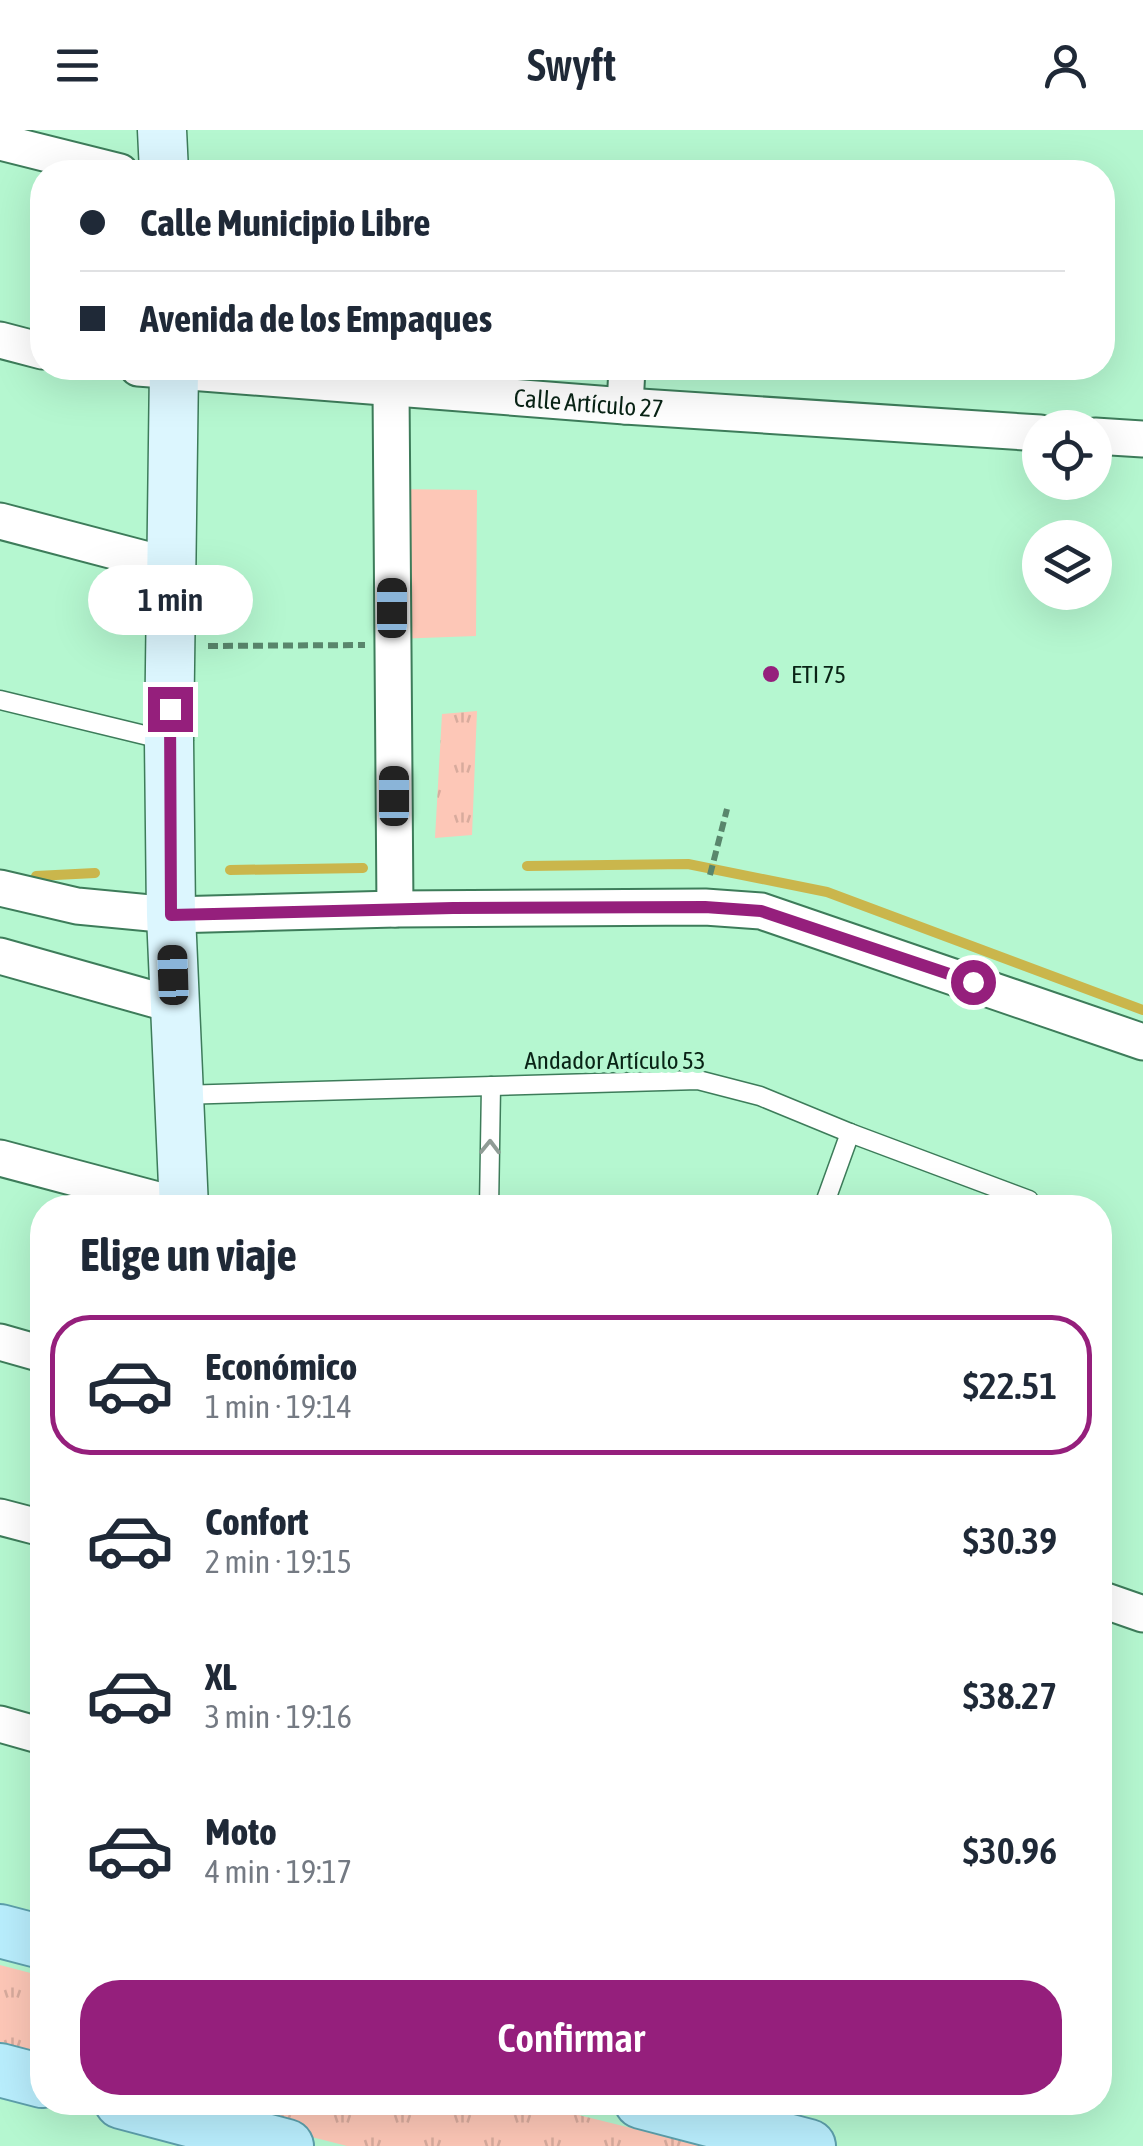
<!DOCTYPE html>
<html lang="es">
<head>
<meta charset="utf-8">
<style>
	:root { --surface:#fff; --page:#f2f2f3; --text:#1f2937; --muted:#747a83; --line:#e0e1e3; --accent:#951f7c }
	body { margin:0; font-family:"Asap Condensed",sans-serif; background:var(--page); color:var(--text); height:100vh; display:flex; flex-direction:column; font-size:38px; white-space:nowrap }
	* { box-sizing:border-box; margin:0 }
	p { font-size:32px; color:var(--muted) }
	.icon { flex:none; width:55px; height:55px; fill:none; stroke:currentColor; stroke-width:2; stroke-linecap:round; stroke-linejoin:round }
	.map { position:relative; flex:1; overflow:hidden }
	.sheet { position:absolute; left:30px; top:1065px; width:1082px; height:920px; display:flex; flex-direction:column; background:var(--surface); border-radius:40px; box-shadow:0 10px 40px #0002 }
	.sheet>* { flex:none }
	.hud { position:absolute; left:30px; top:30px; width:1085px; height:220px; border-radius:40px; box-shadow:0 10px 40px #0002; display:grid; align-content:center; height:220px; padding:0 50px; background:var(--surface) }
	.tools { position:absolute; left:1022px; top:280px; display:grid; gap:20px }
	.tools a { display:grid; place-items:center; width:90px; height:90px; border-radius:50%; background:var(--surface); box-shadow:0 10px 40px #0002; font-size:50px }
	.end { position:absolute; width:45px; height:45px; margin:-22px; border:12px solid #951f7c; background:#fff; box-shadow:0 0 0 5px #fff }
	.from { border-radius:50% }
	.bubble { position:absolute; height:70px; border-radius:35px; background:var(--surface); box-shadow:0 10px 40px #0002; font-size:32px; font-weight:600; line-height:70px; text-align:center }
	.car { position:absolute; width:30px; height:60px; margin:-30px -15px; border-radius:12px; box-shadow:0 0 8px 2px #0007; background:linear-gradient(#222 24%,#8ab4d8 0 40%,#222 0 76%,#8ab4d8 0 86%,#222 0) }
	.hud b { display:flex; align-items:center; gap:35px; height:95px; font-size:38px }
	.hud b+b { border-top:2px solid var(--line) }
	.hud i { width:25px; height:25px; background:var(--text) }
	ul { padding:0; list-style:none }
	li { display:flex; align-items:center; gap:30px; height:140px; margin:0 20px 15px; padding:0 30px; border:5px solid transparent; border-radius:40px }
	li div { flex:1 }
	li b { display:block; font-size:38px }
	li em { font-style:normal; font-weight:600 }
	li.on { border-color:var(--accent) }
	li>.icon { width:90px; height:90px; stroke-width:1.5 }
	h2 { padding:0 50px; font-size:45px; line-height:120px }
	.primary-button { display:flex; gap:20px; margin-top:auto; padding:20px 50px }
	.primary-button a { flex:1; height:115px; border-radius:40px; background:var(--accent); color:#fff; font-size:40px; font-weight:600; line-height:115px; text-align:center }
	header { display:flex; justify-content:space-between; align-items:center; height:130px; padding:0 50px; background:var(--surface); font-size:45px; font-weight:600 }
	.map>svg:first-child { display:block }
</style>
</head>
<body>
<header><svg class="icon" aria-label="menu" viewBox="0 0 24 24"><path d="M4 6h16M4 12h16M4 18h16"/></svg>Swyft<svg class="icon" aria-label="person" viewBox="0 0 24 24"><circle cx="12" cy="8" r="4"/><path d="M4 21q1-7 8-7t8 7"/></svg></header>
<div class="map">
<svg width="1143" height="2016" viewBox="0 0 1143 2016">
	<defs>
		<pattern id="park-tufts" width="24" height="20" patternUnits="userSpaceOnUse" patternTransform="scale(2.5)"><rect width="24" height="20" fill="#fdc7b7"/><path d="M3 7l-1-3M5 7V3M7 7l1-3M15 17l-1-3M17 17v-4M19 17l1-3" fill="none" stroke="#d8ab9d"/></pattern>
	</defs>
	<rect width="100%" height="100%" fill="#b5f7d0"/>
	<g fill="url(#park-tufts)">
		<polygon points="477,581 472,705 435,708 442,584"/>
		<polygon points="0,1835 42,1846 42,1927 0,1915"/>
		<polygon points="230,1973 530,1973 704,2016 347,2016 230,1986"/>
	</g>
	<polygon fill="#fdc7b7" points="389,359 477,360 476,506 394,509"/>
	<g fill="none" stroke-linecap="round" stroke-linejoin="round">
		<g stroke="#cab64c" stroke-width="10">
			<polyline points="527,736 688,734 827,762 1143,880"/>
			<polyline points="230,740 363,738"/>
			<polyline points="36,746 95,743"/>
		</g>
		<defs>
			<g id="lane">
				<polyline points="0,570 165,610"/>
				<polyline points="180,965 698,950 760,966 850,1003 1029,1070"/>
				<polyline points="489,1078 491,956"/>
				<polyline points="823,1078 850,1003"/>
			</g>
			<g id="street">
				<polyline points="0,12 120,42"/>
				<polyline points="0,210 42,221"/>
				<path id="s1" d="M138,238L625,276L1040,303"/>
				<polyline points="391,259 395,779"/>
				<polyline points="625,276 627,238"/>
				<polyline points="1095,306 1143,309"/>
				<polyline points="0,391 171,436"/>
				<polyline points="0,758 77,776 171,785 395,779 705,777 761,781 1143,912"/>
				<polyline points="0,826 174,875"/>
				<polyline points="0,1028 184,1077"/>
				<polyline points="0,1212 42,1224"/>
				<polyline points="0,1387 42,1398"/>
				<polyline points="1100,1469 1143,1484"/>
				<polyline points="0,1594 42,1606"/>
			</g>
			<g id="secondary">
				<polyline points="162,0 164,42"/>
				<polyline points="174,238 169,611 171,785 184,1078"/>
			</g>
			<g id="primary">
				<polyline points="0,1801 42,1812"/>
				<polyline points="0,1940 42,1951"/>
				<polyline points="121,1972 287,2016"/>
				<polyline points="641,1972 809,2016"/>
			</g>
		</defs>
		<use href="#lane" stroke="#3d7c5a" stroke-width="21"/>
		<use href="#street" stroke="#3d7c5a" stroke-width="39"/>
		<use href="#secondary" stroke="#3d7c5a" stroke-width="51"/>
		<use href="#primary" stroke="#5da0ac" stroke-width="56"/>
		<g stroke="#59866c" stroke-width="6" stroke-dasharray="10 5" stroke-linecap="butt">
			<polyline points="208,516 365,515"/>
			<polyline points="710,745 727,679"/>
		</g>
		<use href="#lane" stroke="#fff" stroke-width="18"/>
		<use href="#street" stroke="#fff" stroke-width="35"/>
		<use href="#secondary" stroke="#dcf6fe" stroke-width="48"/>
		<use href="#primary" stroke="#b9eefd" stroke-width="52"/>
	</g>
	<defs><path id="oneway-chevron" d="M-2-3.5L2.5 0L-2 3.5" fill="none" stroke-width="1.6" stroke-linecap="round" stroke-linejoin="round" transform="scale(2.5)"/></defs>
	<use stroke="#909c96" href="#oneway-chevron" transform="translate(490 1017) rotate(-89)"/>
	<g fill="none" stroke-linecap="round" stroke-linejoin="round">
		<polyline stroke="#951f7c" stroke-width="12" points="170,579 171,785 453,778 705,777 761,781 973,852"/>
	</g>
	<circle fill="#951f7c" stroke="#b5f7d0" stroke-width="4" cx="771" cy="544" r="10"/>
	<g text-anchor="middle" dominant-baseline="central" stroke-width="8" stroke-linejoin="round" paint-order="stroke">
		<g font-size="25" fill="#092416" stroke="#b5f7d0">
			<text stroke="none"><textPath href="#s1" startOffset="452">Calle Artículo 27</textPath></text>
			<text x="615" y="930">Andador Artículo 53</text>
		</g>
		<g font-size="25" fill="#092416" stroke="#b5f7d0" text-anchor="start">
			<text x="791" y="544">ETI 75</text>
		</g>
	</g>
</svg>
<div class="tools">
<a><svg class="icon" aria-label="locate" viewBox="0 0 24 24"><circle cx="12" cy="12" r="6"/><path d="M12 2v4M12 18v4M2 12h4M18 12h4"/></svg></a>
<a><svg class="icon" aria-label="layers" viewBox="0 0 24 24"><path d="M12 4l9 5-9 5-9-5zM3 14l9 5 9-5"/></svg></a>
</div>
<i class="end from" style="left:973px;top:852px"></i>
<i class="end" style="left:170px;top:579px"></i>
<div class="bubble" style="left:88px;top:435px;width:165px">1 min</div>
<i class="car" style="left:392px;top:478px;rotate:0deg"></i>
<i class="car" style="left:394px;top:666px;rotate:0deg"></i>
<i class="car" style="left:173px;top:845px;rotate:358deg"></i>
<div class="hud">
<b><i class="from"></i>Calle Municipio Libre</b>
<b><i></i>Avenida de los Empaques</b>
</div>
<section class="sheet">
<h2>Elige un viaje</h2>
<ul>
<li class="on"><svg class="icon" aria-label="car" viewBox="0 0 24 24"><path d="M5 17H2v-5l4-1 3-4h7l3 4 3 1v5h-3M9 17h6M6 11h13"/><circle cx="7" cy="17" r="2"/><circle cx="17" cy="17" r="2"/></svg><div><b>Económico</b><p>1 min · 19:14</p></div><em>$22.51</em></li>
<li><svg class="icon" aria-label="car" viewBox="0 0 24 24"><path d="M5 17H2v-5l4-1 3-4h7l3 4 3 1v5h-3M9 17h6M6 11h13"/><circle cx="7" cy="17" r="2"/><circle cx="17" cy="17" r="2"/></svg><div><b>Confort</b><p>2 min · 19:15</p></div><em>$30.39</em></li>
<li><svg class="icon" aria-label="car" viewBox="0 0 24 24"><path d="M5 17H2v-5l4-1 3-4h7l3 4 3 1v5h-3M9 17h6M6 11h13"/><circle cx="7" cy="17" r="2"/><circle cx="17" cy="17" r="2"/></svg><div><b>XL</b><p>3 min · 19:16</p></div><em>$38.27</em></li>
<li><svg class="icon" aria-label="car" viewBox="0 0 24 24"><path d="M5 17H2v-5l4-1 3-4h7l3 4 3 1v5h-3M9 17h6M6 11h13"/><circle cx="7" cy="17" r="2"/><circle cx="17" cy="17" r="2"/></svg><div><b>Moto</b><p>4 min · 19:17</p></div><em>$30.96</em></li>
</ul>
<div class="primary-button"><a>Confirmar</a></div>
</section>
</div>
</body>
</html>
